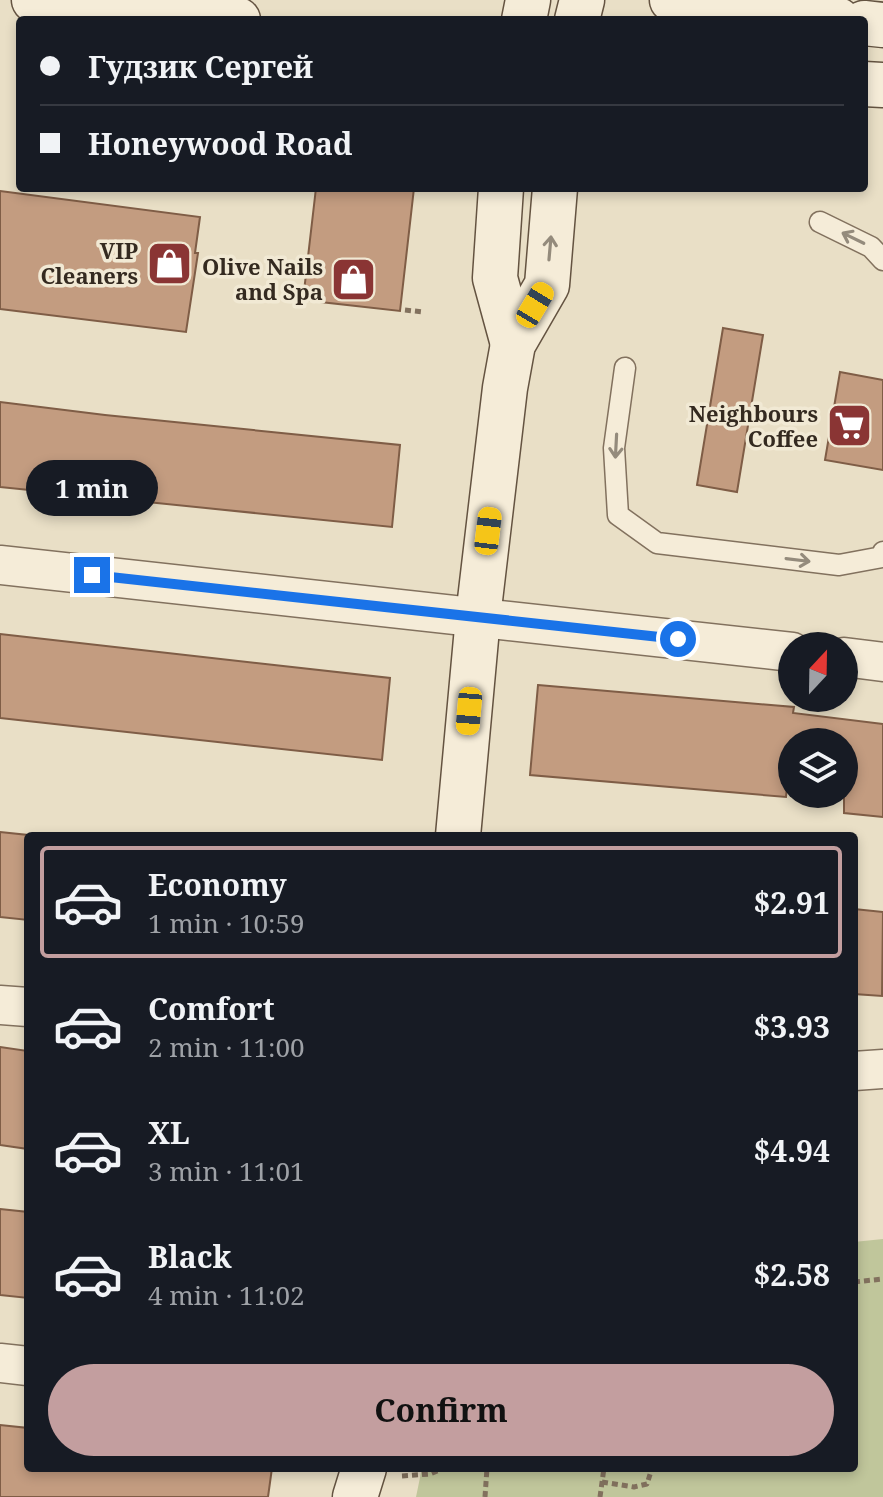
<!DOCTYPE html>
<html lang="en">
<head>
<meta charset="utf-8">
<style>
	:root { --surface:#171b24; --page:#242831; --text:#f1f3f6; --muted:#9ea1a6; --line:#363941; --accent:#c39e9f }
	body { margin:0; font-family:"Noto Serif",serif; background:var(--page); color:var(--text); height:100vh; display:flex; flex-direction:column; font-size:30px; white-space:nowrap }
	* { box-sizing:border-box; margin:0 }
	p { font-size:26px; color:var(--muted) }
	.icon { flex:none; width:44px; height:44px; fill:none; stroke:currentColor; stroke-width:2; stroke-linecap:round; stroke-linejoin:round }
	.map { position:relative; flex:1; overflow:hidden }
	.sheet { position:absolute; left:24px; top:832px; width:834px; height:640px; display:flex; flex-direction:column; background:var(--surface); border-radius:8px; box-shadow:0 4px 12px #0003 }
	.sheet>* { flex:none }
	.guide { position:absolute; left:16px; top:16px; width:852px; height:176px; border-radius:8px; box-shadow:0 4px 12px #0003; display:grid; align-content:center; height:176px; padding:0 24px; background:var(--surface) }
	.needle { width:52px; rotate:22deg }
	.tools { position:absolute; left:778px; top:632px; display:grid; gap:16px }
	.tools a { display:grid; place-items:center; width:80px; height:80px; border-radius:50%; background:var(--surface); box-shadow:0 4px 12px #0003; font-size:40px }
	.end { position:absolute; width:36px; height:36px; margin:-18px; border:10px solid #1a73e8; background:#fff; box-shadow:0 0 0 4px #fff }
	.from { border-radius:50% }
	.bubble { position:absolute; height:56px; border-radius:28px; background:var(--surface); box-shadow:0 4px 12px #0003; font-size:26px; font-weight:700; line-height:56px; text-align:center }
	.car { position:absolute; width:24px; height:48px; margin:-24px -12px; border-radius:10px; box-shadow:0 0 6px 2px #0007; background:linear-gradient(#f5c518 24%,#345 0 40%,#f5c518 0 76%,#345 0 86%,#f5c518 0) }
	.guide b { display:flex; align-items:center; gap:28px; height:76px; font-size:30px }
	.guide b+b { border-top:2px solid var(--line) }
	.guide i { width:20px; height:20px; background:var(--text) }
	ul { padding:14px 0 0; list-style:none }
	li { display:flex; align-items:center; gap:24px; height:112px; margin:0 16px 12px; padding:0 8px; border:4px solid transparent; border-radius:8px }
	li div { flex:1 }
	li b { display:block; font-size:30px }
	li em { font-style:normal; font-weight:700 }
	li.selected { border-color:var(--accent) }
	li>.icon { width:72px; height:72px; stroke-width:1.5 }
	.button { display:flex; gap:16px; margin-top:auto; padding:16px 24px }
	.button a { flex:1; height:92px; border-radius:48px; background:var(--accent); color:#111; font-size:32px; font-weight:700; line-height:92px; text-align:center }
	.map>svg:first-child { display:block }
</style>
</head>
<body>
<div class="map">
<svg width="883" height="1497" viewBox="0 0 883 1497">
	<rect width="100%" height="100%" fill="#e9dfc6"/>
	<polygon fill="#c0c69b" points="883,1239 883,1497 416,1497 422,1468 854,1468 854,1242"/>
	<g fill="#c39c80" stroke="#7f5d46" stroke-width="2">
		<polygon points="316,188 414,188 400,311 303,300"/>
		<polygon points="0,191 200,217 195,253 198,253 186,332 0,309"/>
		<polygon points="723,328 763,335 737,492 697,485"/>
		<polygon points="840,372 883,380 883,470 825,460"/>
		<polygon points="0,402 105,415 400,445 392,527 0,487"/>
		<polygon points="0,634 390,678 382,760 0,718"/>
		<polygon points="538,685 794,707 793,713 883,724 883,817 844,813 844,742 791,742 786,797 530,775"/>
		<polygon points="0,832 28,835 28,920 0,917"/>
		<polygon points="854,909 883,912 882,996 854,994"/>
		<polygon points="0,1047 28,1051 28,1149 0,1145"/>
		<polygon points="0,1209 28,1212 28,1298 0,1295"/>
		<polygon points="0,1425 28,1428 28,1468 272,1468 268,1497 0,1497"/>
	</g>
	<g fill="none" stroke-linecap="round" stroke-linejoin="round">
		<defs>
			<g id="lane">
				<polyline points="820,222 871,247 883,260"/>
				<polyline points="625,368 614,448 618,515 657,543 839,565 882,557 883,552"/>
			</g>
			<g id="street">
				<polyline points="0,565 792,652"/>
				<polyline points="844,657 883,662"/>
				<polyline points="0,1005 28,1007"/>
				<polyline points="854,1071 883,1069"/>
				<polyline points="0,1363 28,1366"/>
			</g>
			<g id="secondary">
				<polyline points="34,0 238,20"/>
				<polyline points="672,0 838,20"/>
				<polyline points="524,20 528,0"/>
				<polyline points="577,20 582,0"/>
				<polyline points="864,23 883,25"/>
				<polyline points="864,84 883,85"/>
				<polyline points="501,188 495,278 513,344"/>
				<polyline points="458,836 478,617 505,388 513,344 547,285 555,188"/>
				<polyline points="355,1497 364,1468"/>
			</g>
		</defs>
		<use href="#lane" stroke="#82715e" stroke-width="23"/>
		<use href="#street" stroke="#82715e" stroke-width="41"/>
		<use href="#secondary" stroke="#645341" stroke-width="47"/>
		<g stroke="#82715e" stroke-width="5" stroke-dasharray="6 4" stroke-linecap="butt">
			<polyline points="405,310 423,312"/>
			<polyline points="854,1282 883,1279"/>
			<polyline points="402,1476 430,1474 444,1468"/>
			<polyline points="602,1482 634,1487 647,1484 652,1468"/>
			<polyline points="485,1497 487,1468"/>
			<polyline points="600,1497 604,1468"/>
		</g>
		<use href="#lane" stroke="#f5ecd8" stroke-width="20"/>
		<use href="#street" stroke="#f5ecd8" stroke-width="38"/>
		<use href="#secondary" stroke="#f5ecd8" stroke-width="44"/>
	</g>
	<defs><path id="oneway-shaft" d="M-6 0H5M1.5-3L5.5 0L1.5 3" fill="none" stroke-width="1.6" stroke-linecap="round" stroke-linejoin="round" transform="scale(2)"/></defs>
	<g stroke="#948b7c">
		<use href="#oneway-shaft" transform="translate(853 238) rotate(-154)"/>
		<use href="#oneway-shaft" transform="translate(550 248) rotate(-85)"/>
		<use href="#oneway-shaft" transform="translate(616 446) rotate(93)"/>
		<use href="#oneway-shaft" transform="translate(798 560) rotate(7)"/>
	</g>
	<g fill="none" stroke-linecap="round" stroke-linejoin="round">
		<polyline stroke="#1a73e8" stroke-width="10" points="92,575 678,639"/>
	</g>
	<defs>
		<symbol id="shop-square" viewBox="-11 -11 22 22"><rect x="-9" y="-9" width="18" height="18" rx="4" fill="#8a3534" stroke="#f1e9d4"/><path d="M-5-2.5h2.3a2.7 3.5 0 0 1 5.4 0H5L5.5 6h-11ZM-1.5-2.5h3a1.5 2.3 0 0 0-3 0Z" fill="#fff"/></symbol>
		<symbol id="supermarket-square" viewBox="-11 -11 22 22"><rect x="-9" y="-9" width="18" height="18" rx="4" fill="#8a3534" stroke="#f1e9d4"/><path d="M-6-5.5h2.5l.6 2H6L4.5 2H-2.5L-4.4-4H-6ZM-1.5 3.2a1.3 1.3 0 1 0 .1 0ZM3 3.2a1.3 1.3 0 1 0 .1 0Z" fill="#fff"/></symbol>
	</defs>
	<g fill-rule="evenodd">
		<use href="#shop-square" x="144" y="238" width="51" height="51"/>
		<use href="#shop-square" x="328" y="254" width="51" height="51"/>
		<use href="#supermarket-square" x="824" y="400" width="51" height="51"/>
	</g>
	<g text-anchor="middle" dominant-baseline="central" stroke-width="7" stroke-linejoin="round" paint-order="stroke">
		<g font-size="22" font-weight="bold" fill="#342a20" stroke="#f1e9d4" text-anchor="end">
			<text x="138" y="250">VIP<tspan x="138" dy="25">Cleaners</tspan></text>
			<text x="323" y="266">Olive Nails<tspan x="323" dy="25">and Spa</tspan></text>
			<text x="818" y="413">Neighbours<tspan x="818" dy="25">Coffee</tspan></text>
		</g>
	</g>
</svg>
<div class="tools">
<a><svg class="needle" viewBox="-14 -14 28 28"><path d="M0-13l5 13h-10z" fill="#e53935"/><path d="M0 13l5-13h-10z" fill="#9ea1a6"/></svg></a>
<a><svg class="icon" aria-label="layers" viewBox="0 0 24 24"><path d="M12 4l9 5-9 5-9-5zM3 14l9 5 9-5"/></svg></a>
</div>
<i class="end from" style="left:678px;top:639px"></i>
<i class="end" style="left:92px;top:575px"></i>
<div class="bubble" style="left:26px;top:460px;width:132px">1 min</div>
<i class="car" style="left:535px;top:305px;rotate:31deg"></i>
<i class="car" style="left:488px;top:531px;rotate:7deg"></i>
<i class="car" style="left:469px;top:711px;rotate:185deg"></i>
<div class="guide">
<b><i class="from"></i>Гудзик Сергей</b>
<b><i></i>Honeywood Road</b>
</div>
<section class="sheet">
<ul>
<li class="selected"><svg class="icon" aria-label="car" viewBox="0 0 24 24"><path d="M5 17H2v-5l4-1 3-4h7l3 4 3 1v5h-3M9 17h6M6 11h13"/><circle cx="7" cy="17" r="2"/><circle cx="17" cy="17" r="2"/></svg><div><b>Economy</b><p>1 min · 10:59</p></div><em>$2.91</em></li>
<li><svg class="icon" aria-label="car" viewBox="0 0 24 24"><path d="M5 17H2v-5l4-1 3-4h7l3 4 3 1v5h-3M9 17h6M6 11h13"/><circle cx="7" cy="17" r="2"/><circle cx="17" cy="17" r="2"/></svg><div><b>Comfort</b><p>2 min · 11:00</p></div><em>$3.93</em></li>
<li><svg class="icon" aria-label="car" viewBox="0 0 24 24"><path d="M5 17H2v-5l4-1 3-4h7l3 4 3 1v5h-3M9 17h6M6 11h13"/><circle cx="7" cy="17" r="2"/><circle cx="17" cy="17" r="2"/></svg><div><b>XL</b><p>3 min · 11:01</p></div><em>$4.94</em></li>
<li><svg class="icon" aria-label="car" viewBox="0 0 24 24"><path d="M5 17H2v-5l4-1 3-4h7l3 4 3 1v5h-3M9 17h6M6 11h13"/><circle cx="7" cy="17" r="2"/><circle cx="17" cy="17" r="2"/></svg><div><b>Black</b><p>4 min · 11:02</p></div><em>$2.58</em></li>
</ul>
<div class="button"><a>Confirm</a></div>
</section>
</div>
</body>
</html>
